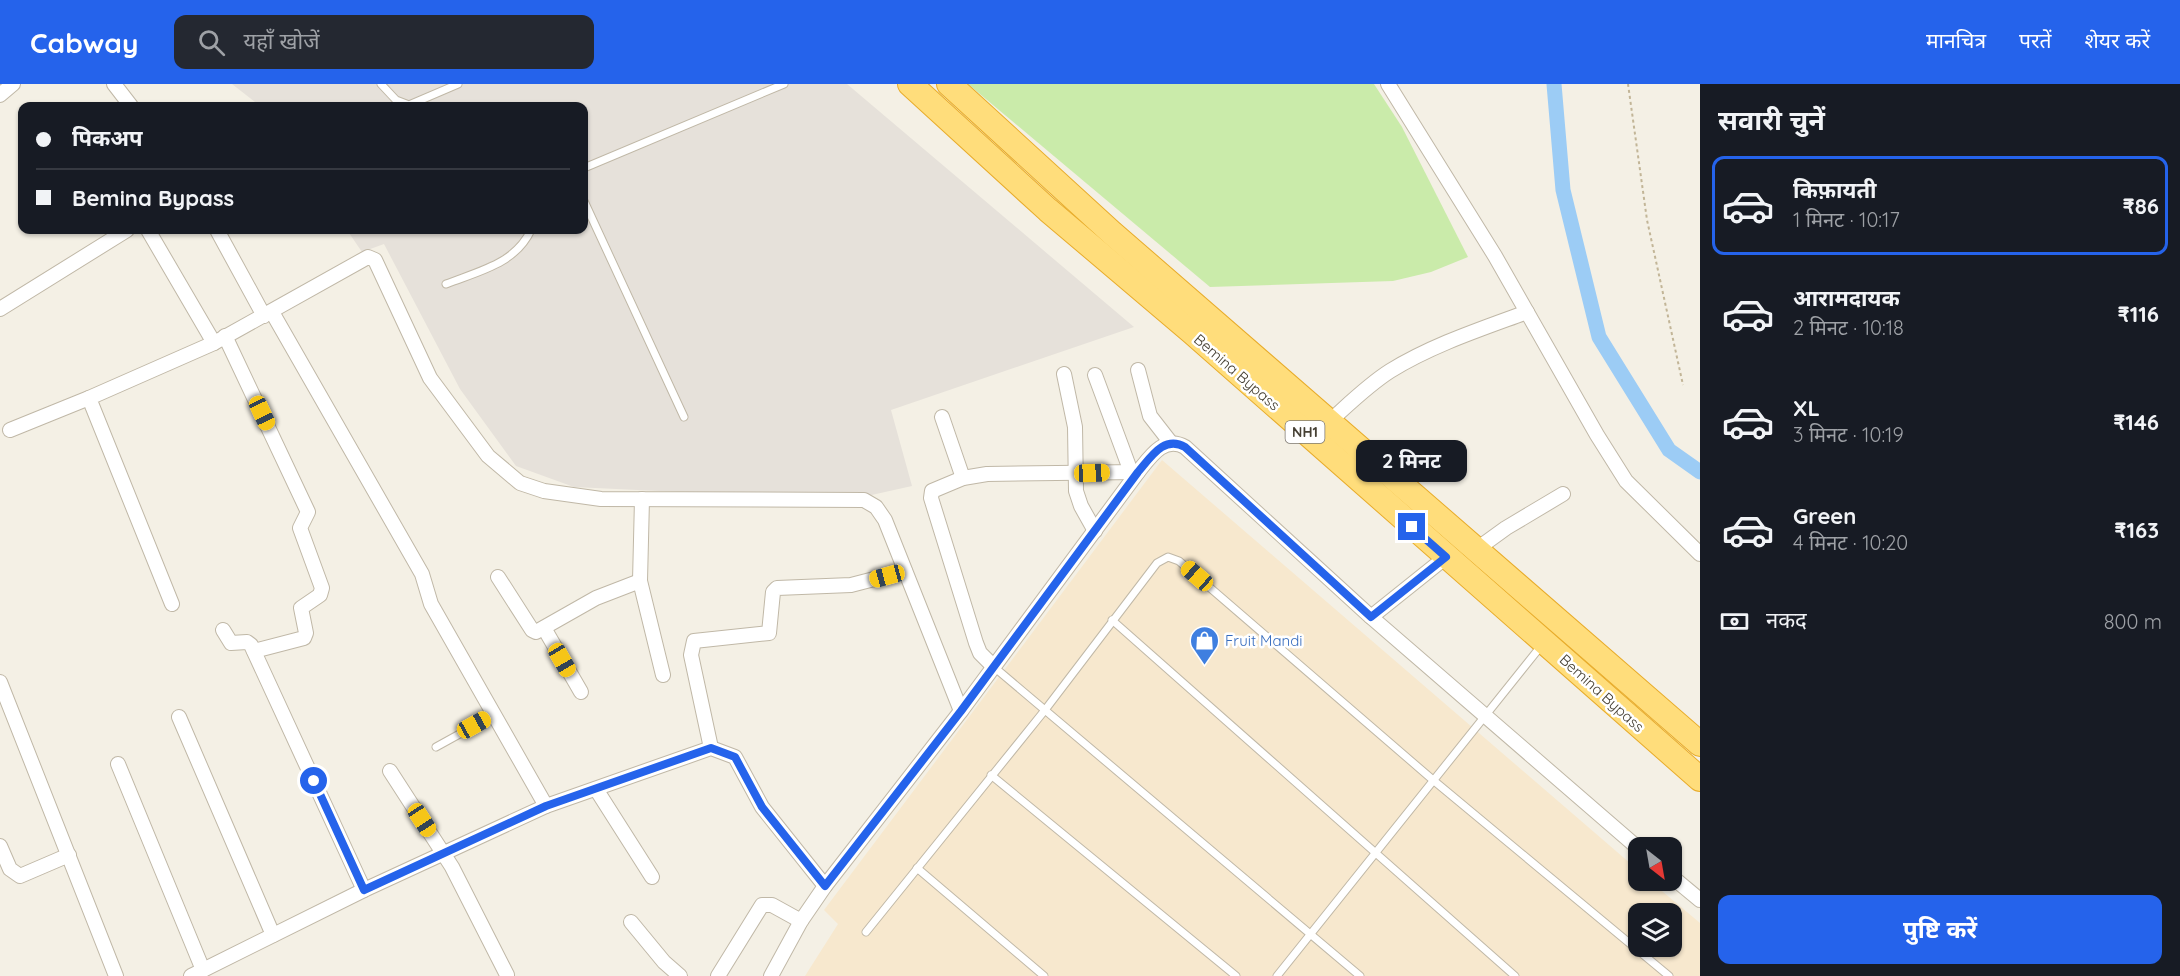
<!DOCTYPE html>
<html lang="hi">
<head>
<meta charset="utf-8">
<style>
	:root { --surface:#171b24; --page:#242831; --text:#f1f3f6; --muted:#9ea1a6; --line:#363941; --accent:#2563eb }
	body { margin:0; font-family:Quicksand,"Noto Sans Devanagari",sans-serif; background:var(--page); color:var(--text); height:100vh; display:flex; flex-direction:column; font-size:22px; white-space:nowrap }
	* { box-sizing:border-box; margin:0 }
	p { font-size:20px; color:var(--muted) }
	.icon { flex:none; width:33px; height:33px; fill:none; stroke:currentColor; stroke-width:2; stroke-linecap:round; stroke-linejoin:round }
	.map { position:relative; flex:1; overflow:hidden }
	.drawer { display:flex; flex-direction:column; background:var(--surface); width:480px }
	.drawer>* { flex:none }
	.guide { position:absolute; left:18px; top:18px; width:570px; height:132px; border-radius:12px; box-shadow:0 2px 4px #0004; display:grid; align-content:center; height:132px; padding:0 18px; background:var(--surface) }
	.needle { width:39px; rotate:149deg }
	.fabs { position:absolute; left:1628px; top:753px; display:grid; gap:12px }
	.fabs a { display:grid; place-items:center; width:54px; height:54px; border-radius:12px; background:var(--surface); box-shadow:0 2px 4px #0004; font-size:30px }
	.end { position:absolute; width:27px; height:27px; margin:-14px; border:8px solid #2563eb; background:#fff; box-shadow:0 0 0 3px #fff }
	.from { border-radius:50% }
	.bubble { position:absolute; height:42px; border-radius:12px; background:var(--surface); box-shadow:0 2px 4px #0004; font-size:20px; font-weight:700; line-height:42px; text-align:center }
	.car { position:absolute; width:18px; height:36px; margin:-18px -9px; border-radius:8px; box-shadow:0 0 4px 2px #0007; background:linear-gradient(#f5c518 24%,#345 0 40%,#f5c518 0 76%,#345 0 86%,#f5c518 0) }
	.guide b { display:flex; align-items:center; gap:21px; height:57px; font-size:22px }
	.guide b+b { border-top:2px solid var(--line) }
	.guide i { width:15px; height:15px; background:var(--text) }
	ul { padding:0; list-style:none }
	li { display:flex; align-items:center; gap:18px; height:99px; margin:0 12px 9px; padding:0 6px; border:3px solid transparent; border-radius:12px }
	li div { flex:1 }
	li b { display:block; font-size:22px }
	li em { font-style:normal; font-weight:700 }
	li.active { border-color:var(--accent) }
	li>.icon { width:54px; height:54px; stroke-width:1.5 }
	h2 { padding:0 18px; font-size:27px; line-height:72px }
	.pay { display:flex; align-items:center; gap:15px; height:66px; padding:0 18px; font-size:22px }
	.pay p { margin-inline-start:auto }
	.action { display:flex; gap:12px; margin-top:auto; padding:12px 18px }
	.action a { flex:1; height:69px; border-radius:12px; background:var(--accent); color:#fff; font-size:24px; font-weight:700; line-height:69px; text-align:center }
	header { display:flex; align-items:center; gap:36px; box-sizing:border-box; height:84px; padding:0 30px; background:var(--accent); color:#fff }
	header strong { font-size:28px }
	nav { display:flex; gap:33px; margin-inline-start:auto; font-size:21px }
	.search { width:420px; height:54px; background:var(--page); display:flex; align-items:center; gap:15px; box-sizing:border-box; padding:0 21px; border-radius:12px; color:var(--muted); font-size:22px }
	main { display:flex; flex:1; min-height:0 }
	.map>svg:first-child { display:block }
</style>
</head>
<body>
<header>
<strong>Cabway</strong>
<div class="search"><svg class="icon" aria-label="search" viewBox="0 0 24 24"><circle cx="10" cy="10" r="6"/><path d="M15 15l6 6"/></svg>यहाँ खोजें</div>
<nav><a>मानचित्र</a><a>परतें</a><a>शेयर करें</a></nav>
</header>
<main>
<div class="map">
<svg width="1700" height="892" viewBox="0 0 1700 892">
	<rect width="100%" height="100%" fill="#f4f0e5"/>
	<path fill="#f7e8ce" fill-rule="evenodd" d="M1162,376L1638,786V796L1650,797L1700,839V892H805L838,840L824,826ZM1638,830H1671V862H1638Z"/>
	<polygon fill="#e6e1da" points="232,0 847,0 1134,243 891,326 912,402 849,416 574,403 516,382 460,305 384,160 362,168 347,146 584,146 584,22 260,22"/>
	<polygon fill="#caebaa" points="968,0 1374,0 1402,43 1468,173 1431,188 1393,197 1210,203"/>
	<g fill="none" stroke-linecap="round" stroke-linejoin="round">
		<polyline stroke="#9cccf5" stroke-width="15" points="1554,0 1563,106 1599,253 1669,366 1700,388"/>
		<defs>
			<g id="service">
				<polyline points="381,0 396,16 409,21 458,0"/>
				<polyline points="584,84 784,0"/>
				<polyline points="584,117 684,333"/>
				<path d="M446,200C479,187 515,180 531,146"/>
				<polyline points="1112,536 1515,892"/>
				<polyline points="994,583 1360,892"/>
				<polyline points="436,663 494,631"/>
				<polyline points="991,691 1236,892"/>
				<polyline points="917,784 1044,892"/>
				<polyline points="866,848 1045,626 1157,479 1168,473 1179,477 1433,696 1669,892"/>
				<polyline points="1277,892 1541,562"/>
			</g>
			<g id="minor">
				<polyline points="114,0 131,22"/>
				<polyline points="1388,0 1495,172 1597,351 1626,397 1700,470"/>
				<polyline points="0,11 13,0"/>
				<polyline points="148,146 214,259"/>
				<polyline points="217,146 264,232"/>
				<polyline points="0,225 127,146"/>
				<polyline points="272,228 422,490 431,520 546,722"/>
				<polyline points="225,252 308,428 300,444 322,504 320,511 301,524 306,549 304,554 254,567"/>
				<polyline points="1138,286 1150,332 1171,359"/>
				<polyline points="1064,290 1075,343 1076,407 1081,422 1095,447"/>
				<polyline points="1095,291 1131,388"/>
				<polyline points="942,333 963,394"/>
				<path d="M1330,337C1349,320 1368,301 1390,287C1432,261 1481,245 1527,228"/>
				<polyline points="10,346 89,314"/>
				<polyline points="642,415 640,497 663,591"/>
				<polyline points="1477,465 1506,444 1563,410"/>
				<polyline points="498,493 532,546 536,548 596,514 640,497"/>
				<polyline points="172,520 89,314 214,259 368,173 375,176 430,294 488,372 520,399 544,407 601,415 864,416 876,423 885,436 961,627"/>
				<polyline points="1371,533 1446,473"/>
				<polyline points="544,544 581,608"/>
				<polyline points="223,546 231,559 247,558 251,561 364,806"/>
				<polyline points="994,583 980,569 976,559 931,414 932,407 963,394 987,390 1138,388"/>
				<polyline points="0,598 116,892"/>
				<polyline points="179,633 273,851"/>
				<polyline points="711,664 691,571 694,557 769,549 773,508 777,504 851,501 905,487"/>
				<polyline points="118,680 203,886"/>
				<polyline points="390,687 452,783 507,891"/>
				<polyline points="596,705 652,793"/>
				<polyline points="0,762 10,785 20,792 69,771"/>
				<polyline points="1671,792 1700,816"/>
				<polyline points="631,838 664,878 680,892"/>
				<polyline points="191,892 364,806 546,722 711,664 735,673 762,723 825,802"/>
				<polyline points="718,892 762,821 772,821 801,837"/>
				<path d="M771,892L801,837L825,802L961,627L1138,388C1150,373 1164,351 1185,363L1371,533L1638,764"/>
			</g>
			<g id="trunk">
				<polyline points="910,0 1048,126 1192,248 1700,695"/>
				<polyline points="949,0 1112,149 1700,660"/>
			</g>
		</defs>
		<use href="#service" stroke="#c0b8a7" stroke-width="9"/>
		<use href="#minor" stroke="#c0b8a7" stroke-width="16"/>
		<use href="#trunk" stroke="#e8ac2b" stroke-width="26"/>
		<polyline stroke="#c2b597" stroke-width="2" stroke-dasharray="3 3" stroke-linecap="butt" points="1628,0 1647,136 1683,301"/>
		<use href="#service" stroke="#fff" stroke-width="7"/>
		<use href="#minor" stroke="#fff" stroke-width="14"/>
		<use href="#trunk" stroke="#ffdd7b" stroke-width="24"/>
	</g>
	<g fill="none" stroke-linecap="round" stroke-linejoin="round">
		<path stroke="#2563eb" stroke-width="8" d="M314,697L364,806L546,722L711,664L735,673L762,723L825,802L961,627L1138,388C1151,373 1164,351 1185,363L1371,533L1446,473L1412,443"/>
	</g>
	<defs>
		<symbol id="shop-pin" viewBox="-11 -11 22 30"><path d="M0 17L-7.5 6A9.5 9.5 0 1 1 7.5 6Z" fill="#3f7fe0" stroke="#fff"/><path d="M-5-2.5h2.3a2.7 3.5 0 0 1 5.4 0H5L5.5 6h-11ZM-1.5-2.5h3a1.5 2.3 0 0 0-3 0Z" fill="#fff"/></symbol>
	</defs>
	<g fill-rule="evenodd">
		<use href="#shop-pin" x="1188" y="540" width="33" height="45"/>
	</g>
	<g text-anchor="middle" dominant-baseline="central" stroke-width="5" stroke-linejoin="round" paint-order="stroke">
		<rect fill="#fff" stroke="#7e7971" stroke-width="1.5" x="1285.5" y="337" width="39" height="22" rx="4.5"/>
		<g font-size="14" font-weight="bold" fill="#464034">
			<text x="1305" y="348">NH1</text>
		</g>
		<g font-size="15" fill="#464034" stroke="#fff">
			<text transform="translate(1237 288) rotate(41)">Bemina Bypass</text>
			<text transform="translate(1602 609) rotate(42)">Bemina Bypass</text>
		</g>
		<g font-size="15" fill="#366cbe" stroke="#fff" text-anchor="start">
			<text x="1225" y="556">Fruit Mandi</text>
		</g>
	</g>
</svg>
<div class="fabs">
<a><svg class="needle" viewBox="-14 -14 28 28"><path d="M0-13l5 13h-10z" fill="#e53935"/><path d="M0 13l5-13h-10z" fill="#9ea1a6"/></svg></a>
<a><svg class="icon" aria-label="layers" viewBox="0 0 24 24"><path d="M12 4l9 5-9 5-9-5zM3 14l9 5 9-5"/></svg></a>
</div>
<i class="end from" style="left:314px;top:697px"></i>
<i class="end" style="left:1412px;top:443px"></i>
<div class="bubble" style="left:1356px;top:356px;width:111px">2 मिनट</div>
<i class="car" style="left:262px;top:329px;rotate:155deg"></i>
<i class="car" style="left:1092px;top:389px;rotate:88deg"></i>
<i class="car" style="left:887px;top:492px;rotate:255deg"></i>
<i class="car" style="left:1197px;top:492px;rotate:311deg"></i>
<i class="car" style="left:562px;top:576px;rotate:150deg"></i>
<i class="car" style="left:474px;top:641px;rotate:61deg"></i>
<i class="car" style="left:422px;top:736px;rotate:147deg"></i>
<div class="guide">
<b><i class="from"></i>पिकअप</b>
<b><i></i>Bemina Bypass</b>
</div>
</div>
<section class="drawer">
<h2>सवारी चुनें</h2>
<ul>
<li class="active"><svg class="icon" aria-label="car" viewBox="0 0 24 24"><path d="M5 17H2v-5l4-1 3-4h7l3 4 3 1v5h-3M9 17h6M6 11h13"/><circle cx="7" cy="17" r="2"/><circle cx="17" cy="17" r="2"/></svg><div><b>किफ़ायती</b><p>1 मिनट · 10:17</p></div><em>₹86</em></li>
<li><svg class="icon" aria-label="car" viewBox="0 0 24 24"><path d="M5 17H2v-5l4-1 3-4h7l3 4 3 1v5h-3M9 17h6M6 11h13"/><circle cx="7" cy="17" r="2"/><circle cx="17" cy="17" r="2"/></svg><div><b>आरामदायक</b><p>2 मिनट · 10:18</p></div><em>₹116</em></li>
<li><svg class="icon" aria-label="car" viewBox="0 0 24 24"><path d="M5 17H2v-5l4-1 3-4h7l3 4 3 1v5h-3M9 17h6M6 11h13"/><circle cx="7" cy="17" r="2"/><circle cx="17" cy="17" r="2"/></svg><div><b>XL</b><p>3 मिनट · 10:19</p></div><em>₹146</em></li>
<li><svg class="icon" aria-label="car" viewBox="0 0 24 24"><path d="M5 17H2v-5l4-1 3-4h7l3 4 3 1v5h-3M9 17h6M6 11h13"/><circle cx="7" cy="17" r="2"/><circle cx="17" cy="17" r="2"/></svg><div><b>Green</b><p>4 मिनट · 10:20</p></div><em>₹163</em></li>
</ul>
<div class="pay"><svg class="icon" aria-label="cash" viewBox="0 0 24 24"><path d="M3 7h18v10H3z"/><circle cx="12" cy="12" r="2"/></svg>नकद<p>800 m</p></div>
<div class="action"><a>पुष्टि करें</a></div>
</section>
</main>
</body>
</html>
